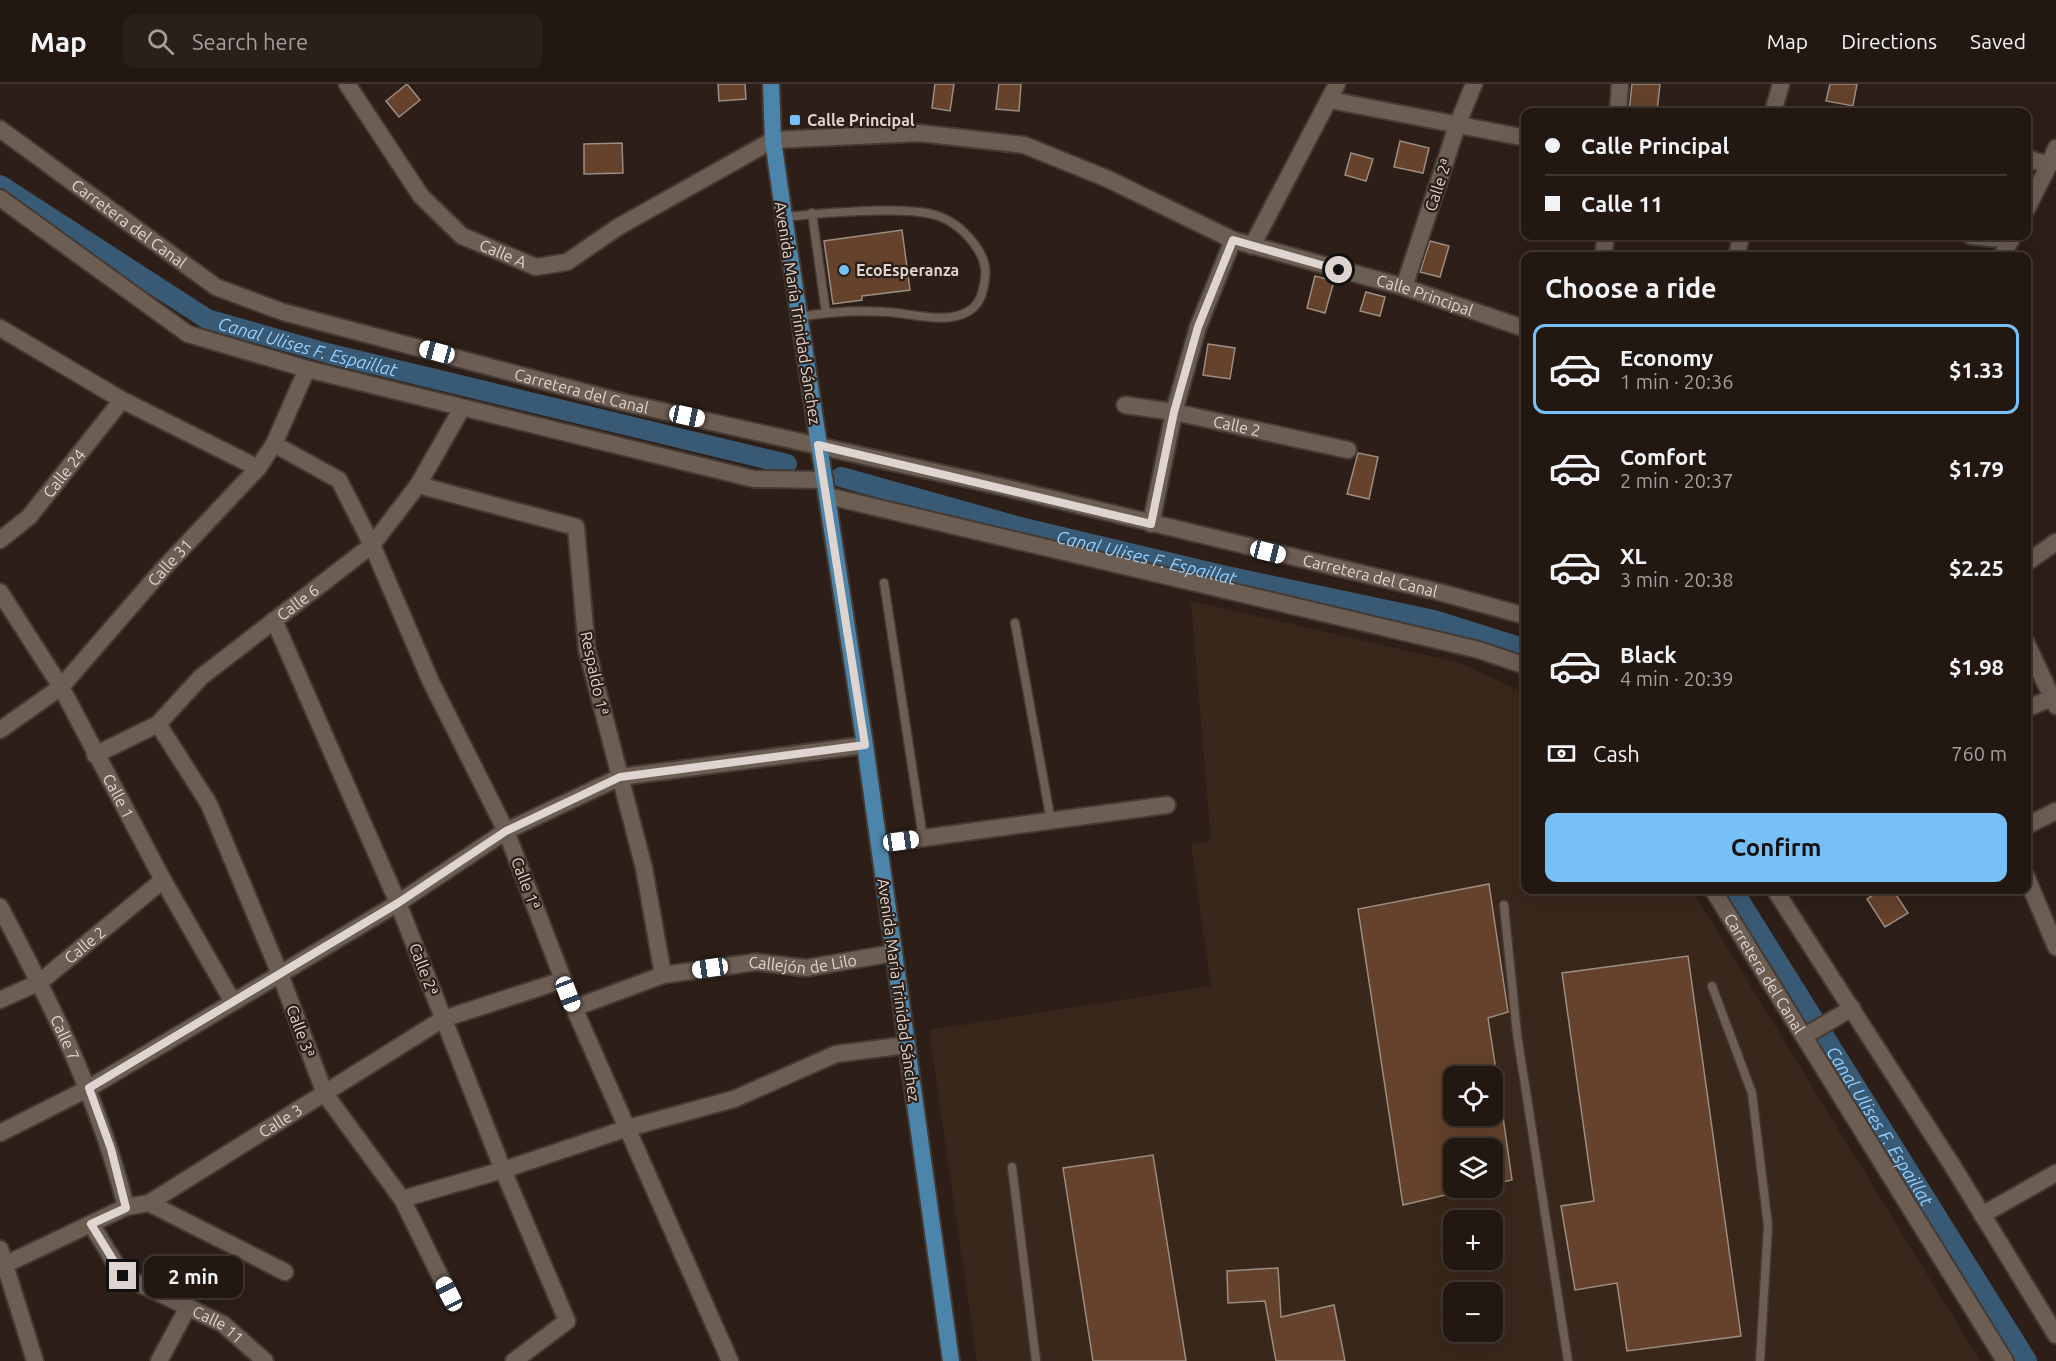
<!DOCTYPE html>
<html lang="en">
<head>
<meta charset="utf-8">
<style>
	:root { --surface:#221711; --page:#2a201a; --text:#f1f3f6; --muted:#a29f9f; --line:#3f3631; --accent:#76c0f7 }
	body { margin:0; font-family:Ubuntu,sans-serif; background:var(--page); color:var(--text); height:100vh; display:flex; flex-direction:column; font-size:22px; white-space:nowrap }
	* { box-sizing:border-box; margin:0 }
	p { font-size:20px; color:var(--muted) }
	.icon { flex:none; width:33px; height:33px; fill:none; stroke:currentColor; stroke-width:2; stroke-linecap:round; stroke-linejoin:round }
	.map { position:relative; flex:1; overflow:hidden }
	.drawer { position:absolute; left:1521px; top:168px; width:510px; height:642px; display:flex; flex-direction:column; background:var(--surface); border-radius:12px; box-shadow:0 6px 24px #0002,0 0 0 2px var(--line) }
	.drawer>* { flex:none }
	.guide { position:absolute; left:1521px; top:24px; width:510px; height:132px; border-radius:12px; box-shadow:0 6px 24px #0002,0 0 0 2px var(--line); display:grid; align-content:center; height:132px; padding:0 24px; background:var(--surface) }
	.buttons { position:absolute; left:1443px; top:982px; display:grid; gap:12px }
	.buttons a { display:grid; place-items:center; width:60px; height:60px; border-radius:12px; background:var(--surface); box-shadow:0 6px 24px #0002,0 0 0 2px var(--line); font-size:30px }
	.end { position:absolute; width:27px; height:27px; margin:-14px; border:8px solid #ded5d0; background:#111; box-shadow:0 0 0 3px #111 }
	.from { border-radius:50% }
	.bubble { position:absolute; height:42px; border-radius:12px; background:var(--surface); box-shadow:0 6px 24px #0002,0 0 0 2px var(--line); font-size:20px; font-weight:700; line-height:42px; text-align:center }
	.car { position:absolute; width:18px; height:36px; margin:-18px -9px; border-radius:8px; box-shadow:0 0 4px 2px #0007; background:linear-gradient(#fff 24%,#345 0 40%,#fff 0 76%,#345 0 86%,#fff 0) }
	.guide b { display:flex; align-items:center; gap:21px; height:57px; font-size:22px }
	.guide b+b { border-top:2px solid var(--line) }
	.guide i { width:15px; height:15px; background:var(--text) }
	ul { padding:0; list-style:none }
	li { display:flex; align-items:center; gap:18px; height:90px; margin:0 12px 9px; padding:0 12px; border:3px solid transparent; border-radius:12px }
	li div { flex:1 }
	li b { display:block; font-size:22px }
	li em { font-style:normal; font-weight:700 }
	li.on { border-color:var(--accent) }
	li>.icon { width:54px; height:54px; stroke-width:1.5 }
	h2 { padding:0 24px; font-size:27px; line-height:72px }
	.pay { display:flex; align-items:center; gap:15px; height:66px; padding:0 24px; font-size:22px }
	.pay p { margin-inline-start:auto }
	.button { display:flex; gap:12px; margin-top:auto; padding:12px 24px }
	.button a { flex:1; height:69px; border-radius:12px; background:var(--accent); color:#111; font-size:24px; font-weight:700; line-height:69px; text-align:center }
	header { display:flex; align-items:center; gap:36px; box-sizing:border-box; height:84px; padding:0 30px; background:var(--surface); border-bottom:2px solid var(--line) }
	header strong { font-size:28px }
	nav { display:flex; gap:33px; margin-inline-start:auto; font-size:21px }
	.search { width:420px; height:54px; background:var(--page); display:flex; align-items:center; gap:15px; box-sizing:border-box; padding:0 21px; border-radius:12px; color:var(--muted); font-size:22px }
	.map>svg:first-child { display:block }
</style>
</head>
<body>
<header>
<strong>Map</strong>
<div class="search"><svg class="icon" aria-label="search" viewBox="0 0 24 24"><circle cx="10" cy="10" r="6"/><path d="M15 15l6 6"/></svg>Search here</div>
<nav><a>Map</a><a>Directions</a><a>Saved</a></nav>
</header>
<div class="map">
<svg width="2056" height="1277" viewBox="0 0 2056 1277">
	<rect width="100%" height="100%" fill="#2d1f17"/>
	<path fill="#39271b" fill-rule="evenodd" d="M1191,517L1460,579L1525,609L1526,806H1692L1980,1277H977L929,946L1211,902L1191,760L1211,757ZM1454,993H1492V1032H1454ZM1454,1065H1492V1104H1454ZM1454,1137H1492V1176H1454ZM1454,1209H1492V1248H1454Z"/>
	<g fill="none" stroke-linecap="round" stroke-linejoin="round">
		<g stroke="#395a74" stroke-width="20">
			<path id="s1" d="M0,101L207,235L327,269L787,380"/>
			<path id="s2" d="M841,393L1024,444L1222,491L1434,536L1526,565"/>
			<path id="s3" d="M1733,806L2027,1277"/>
		</g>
	</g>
	<g fill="#64422c" stroke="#9c8c81" stroke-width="1.5">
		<polygon points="407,0 420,16 399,33 386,17"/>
		<polygon points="718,0 745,0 746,15 719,17"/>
		<polygon points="935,0 954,0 950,27 932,24"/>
		<polygon points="999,0 1021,0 1019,27 996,25"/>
		<polygon points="1632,0 1660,0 1657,28 1629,28"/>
		<polygon points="1830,0 1857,0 1853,22 1826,17"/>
		<polygon points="1400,57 1429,64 1423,89 1394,83"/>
		<polygon points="622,59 623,89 584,90 584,60"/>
		<polygon points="1351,69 1373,75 1366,97 1345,91"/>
		<polygon points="902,146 910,206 862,212 862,216 833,220 824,157"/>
		<polygon points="1430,157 1449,162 1440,193 1420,188"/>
		<polygon points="1315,192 1334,197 1325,229 1307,224"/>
		<polygon points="1366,208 1385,213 1380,232 1360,227"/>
		<polygon points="1208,260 1235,264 1230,295 1203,291"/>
		<polygon points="1358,369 1378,373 1369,415 1347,410"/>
		<polygon points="1489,800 1508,928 1488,934 1497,993 1454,993 1454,1032 1492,1032 1492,1026 1502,1026 1512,1096 1492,1100 1492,1065 1454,1065 1454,1109 1403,1121 1358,825"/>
		<polygon points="1881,806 1893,806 1908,829 1885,843 1867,815"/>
		<polygon points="1688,872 1741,1252 1627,1267 1617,1199 1575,1206 1561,1122 1594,1117 1562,889"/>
		<polygon points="1153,1071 1186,1277 1093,1277 1063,1084"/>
		<polygon points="1278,1184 1281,1233 1334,1221 1345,1277 1276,1277 1265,1217 1228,1219 1227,1187"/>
	</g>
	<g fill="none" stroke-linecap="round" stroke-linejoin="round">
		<defs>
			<g id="service">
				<polyline points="812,129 826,229"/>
				<path d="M784,133C819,129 902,122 935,131C952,136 967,149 977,164C983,173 987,182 985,194C983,210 980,223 963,230C941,239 909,229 886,228C857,226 827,228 799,233"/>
				<polyline points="884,499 923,754"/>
				<polyline points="1015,539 1051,737"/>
				<polyline points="1504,821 1517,950 1568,1277"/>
				<polyline points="1712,902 1752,1009 1768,1142 1760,1277"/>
				<polyline points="1012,1083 1036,1277"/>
			</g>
			<g id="minor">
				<path id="s4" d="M347,0L421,112L462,152L536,183L567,178L618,143L773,56L919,49L1024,61L1108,95L1233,156L1404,203L1526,245"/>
				<polyline points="1330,16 1526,54"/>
				<polyline points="1618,28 1620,0"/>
				<polyline points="1773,28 1781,0"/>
				<path id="s5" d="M0,45L216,203L283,228L622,318L1003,403L1439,508L1526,532"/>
				<polyline points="2026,74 2049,81 2026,126"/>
				<polyline points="2049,81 2056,64"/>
				<polyline points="0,114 188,250 307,285 754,395 825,396"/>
				<polyline points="1971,152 2011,156"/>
				<polyline points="1252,162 1337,0"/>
				<polyline points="1603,172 1606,152"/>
				<polyline points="1737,172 1741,152"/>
				<polyline points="2002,172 2013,152"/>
				<polyline points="1404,203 1458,39 1474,0"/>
				<polyline points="0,244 122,316 258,384"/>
				<path id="s6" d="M1125,321L1174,328L1348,366"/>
				<polyline points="274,360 339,396 372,461 431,598 506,747 574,924 730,1277"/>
				<polyline points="418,401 576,443 587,566 644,784 663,891"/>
				<polyline points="828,412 1479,566 1526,582"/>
				<polyline points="1151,440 1174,328 1198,243 1233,156"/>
				<path id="s7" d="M0,456L29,433L122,316"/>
				<polyline points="2026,479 2056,458"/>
				<path id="s8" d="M0,508L61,603L163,796L233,918"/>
				<polyline points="274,536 398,819 503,1086 567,1237 514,1277"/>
				<polyline points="2026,558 2056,622"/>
				<polyline points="2026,625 2056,612"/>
				<polyline points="158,640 209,720 280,890 325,1010 402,1115 449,1210"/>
				<path id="s9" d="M0,646L61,603L163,485L258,384L274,360L307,285"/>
				<path id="s10" d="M95,671L158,640L201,593L372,461L418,401L462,324"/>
				<polyline points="2026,742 2056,727"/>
				<polyline points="879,760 1167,721"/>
				<polyline points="2026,792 2056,863"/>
				<path id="s11" d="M1713,806L2005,1277"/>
				<polyline points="1775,806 1952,1081 2056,1251"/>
				<path id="s12" d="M0,823C53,923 98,1013 126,1123"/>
				<path id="s13" d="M0,916L40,898L163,796"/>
				<path id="s14" d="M574,924L663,891L756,878L806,884L894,869"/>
				<polyline points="1805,952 1852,924"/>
				<polyline points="0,1049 89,1004 195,941 398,819 506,747 620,693 865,661"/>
				<polyline points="402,1115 503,1086 628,1044 734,1015 836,970 907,961"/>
				<polyline points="149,1119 285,1188"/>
				<polyline points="1982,1131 2056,1089"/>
				<path id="s15" d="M91,1140L123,1192L223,1240L265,1277"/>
				<polyline points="0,1165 35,1277"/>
				<path id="s16" d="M0,1183L126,1123L149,1119L443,935L563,896"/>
				<polyline points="159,1277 188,1223"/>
			</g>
			<polyline id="primary" points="771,0 773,56 784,133 865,661 951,1277"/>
		</defs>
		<use href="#service" stroke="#443a34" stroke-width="11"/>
		<use href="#minor" stroke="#443a34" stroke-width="20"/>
		<use href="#primary" stroke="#443a34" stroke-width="20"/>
		<use href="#service" stroke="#6d5e54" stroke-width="8"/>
		<use href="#minor" stroke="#6d5e54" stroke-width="16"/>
		<use href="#primary" stroke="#4d84aa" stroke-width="16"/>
	</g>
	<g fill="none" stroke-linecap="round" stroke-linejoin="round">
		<polyline stroke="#ded5d0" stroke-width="8" points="123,1192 91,1140 126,1124 111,1065 89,1004 398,819 506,747 620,693 865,661 818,361 1151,440 1174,328 1198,243 1233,156 1339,186"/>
	</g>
	<g fill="#76c0f7" stroke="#2d1f17" stroke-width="2">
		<rect x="789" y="30" width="12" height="12" rx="3"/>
		<circle cx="844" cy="186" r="6"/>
	</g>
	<g text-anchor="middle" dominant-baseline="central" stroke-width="4.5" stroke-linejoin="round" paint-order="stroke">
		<g font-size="16" font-weight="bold" fill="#ded5d0" stroke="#2d1f17" text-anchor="start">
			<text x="807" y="36">Calle Principal</text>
			<text x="856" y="186">EcoEsperanza</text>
		</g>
		<g font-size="16" fill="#ded5d0" stroke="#2d1f17">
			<text transform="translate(1438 101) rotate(-72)">Calle 2ª</text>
			<text stroke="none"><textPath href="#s5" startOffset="160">Carretera del Canal</textPath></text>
			<text stroke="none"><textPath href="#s4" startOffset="236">Calle A</textPath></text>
			<text stroke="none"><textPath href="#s4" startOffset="1224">Calle Principal</textPath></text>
			<text transform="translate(798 229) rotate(81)">Avenida María Trinidad Sánchez</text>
			<text stroke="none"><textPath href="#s5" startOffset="648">Carretera del Canal</textPath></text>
			<text stroke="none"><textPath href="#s6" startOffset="114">Calle 2</textPath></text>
			<text stroke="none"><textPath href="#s7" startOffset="93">Calle 24</textPath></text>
			<text stroke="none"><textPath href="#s9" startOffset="240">Calle 31</textPath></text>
			<text stroke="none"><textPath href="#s5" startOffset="1458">Carretera del Canal</textPath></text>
			<text stroke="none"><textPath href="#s10" startOffset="256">Calle 6</textPath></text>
			<text transform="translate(595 589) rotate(78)">Respaldo 1ª</text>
			<text stroke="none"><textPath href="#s8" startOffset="236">Calle 1</textPath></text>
			<text transform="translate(526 799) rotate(69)">Calle 1ª</text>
			<text stroke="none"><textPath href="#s13" startOffset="102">Calle 2</textPath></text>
			<text stroke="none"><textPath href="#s14" startOffset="236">Callejón de Lilo</textPath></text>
			<text transform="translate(424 885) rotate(69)">Calle 2ª</text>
			<text stroke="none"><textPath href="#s11" startOffset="98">Carretera del Canal</textPath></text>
			<text transform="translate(899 906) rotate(82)">Avenida María Trinidad Sánchez</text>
			<text transform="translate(301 947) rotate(70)">Calle 3ª</text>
			<text stroke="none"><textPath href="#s12" startOffset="146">Calle 7</textPath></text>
			<text stroke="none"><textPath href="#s16" startOffset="318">Calle 3</textPath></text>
			<text stroke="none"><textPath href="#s15" startOffset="168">Calle 11</textPath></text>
		</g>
		<g font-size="18" font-style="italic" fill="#95cffd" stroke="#2d1f17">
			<text stroke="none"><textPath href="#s1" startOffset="351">Canal Ulises F. Espaillat</textPath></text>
			<text stroke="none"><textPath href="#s2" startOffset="316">Canal Ulises F. Espaillat</textPath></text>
			<text stroke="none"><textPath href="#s3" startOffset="278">Canal Ulises F. Espaillat</textPath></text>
		</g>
	</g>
</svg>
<div class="buttons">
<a><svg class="icon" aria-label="locate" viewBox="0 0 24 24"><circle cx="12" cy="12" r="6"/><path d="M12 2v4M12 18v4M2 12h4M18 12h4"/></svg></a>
<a><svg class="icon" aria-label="layers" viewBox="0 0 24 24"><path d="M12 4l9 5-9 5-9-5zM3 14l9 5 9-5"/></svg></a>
<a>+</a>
<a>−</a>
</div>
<i class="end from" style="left:1339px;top:186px"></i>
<i class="end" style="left:123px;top:1192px"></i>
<div class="bubble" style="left:144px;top:1172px;width:99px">2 min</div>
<i class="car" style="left:437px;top:268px;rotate:285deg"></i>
<i class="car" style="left:687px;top:332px;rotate:102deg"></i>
<i class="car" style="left:1268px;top:468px;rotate:104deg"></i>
<i class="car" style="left:901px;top:757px;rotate:82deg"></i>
<i class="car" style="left:710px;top:884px;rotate:262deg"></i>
<i class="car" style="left:568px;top:910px;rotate:159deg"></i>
<i class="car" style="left:449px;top:1210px;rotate:333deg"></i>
<div class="guide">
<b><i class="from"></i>Calle Principal</b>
<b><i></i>Calle 11</b>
</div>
<section class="drawer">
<h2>Choose a ride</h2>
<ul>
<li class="on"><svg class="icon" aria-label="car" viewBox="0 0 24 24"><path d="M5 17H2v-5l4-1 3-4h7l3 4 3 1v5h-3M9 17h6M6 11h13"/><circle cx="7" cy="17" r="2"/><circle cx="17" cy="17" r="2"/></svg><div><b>Economy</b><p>1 min · 20:36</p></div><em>$1.33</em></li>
<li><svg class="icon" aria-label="car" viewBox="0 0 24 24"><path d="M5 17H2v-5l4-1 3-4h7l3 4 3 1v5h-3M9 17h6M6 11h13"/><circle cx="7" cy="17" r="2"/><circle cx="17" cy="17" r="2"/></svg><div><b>Comfort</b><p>2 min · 20:37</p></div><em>$1.79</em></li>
<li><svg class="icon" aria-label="car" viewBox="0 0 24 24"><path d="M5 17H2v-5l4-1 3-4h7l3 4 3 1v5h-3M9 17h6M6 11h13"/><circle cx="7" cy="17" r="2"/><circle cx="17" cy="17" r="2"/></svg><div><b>XL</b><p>3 min · 20:38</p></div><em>$2.25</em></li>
<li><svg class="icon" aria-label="car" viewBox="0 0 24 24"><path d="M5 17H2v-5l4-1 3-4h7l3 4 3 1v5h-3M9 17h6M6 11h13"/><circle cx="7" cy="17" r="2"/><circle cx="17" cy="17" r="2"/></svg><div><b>Black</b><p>4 min · 20:39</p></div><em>$1.98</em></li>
</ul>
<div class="pay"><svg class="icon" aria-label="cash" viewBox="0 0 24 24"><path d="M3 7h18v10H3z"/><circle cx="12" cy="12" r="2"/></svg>Cash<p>760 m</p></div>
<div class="button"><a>Confirm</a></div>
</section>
</div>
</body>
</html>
